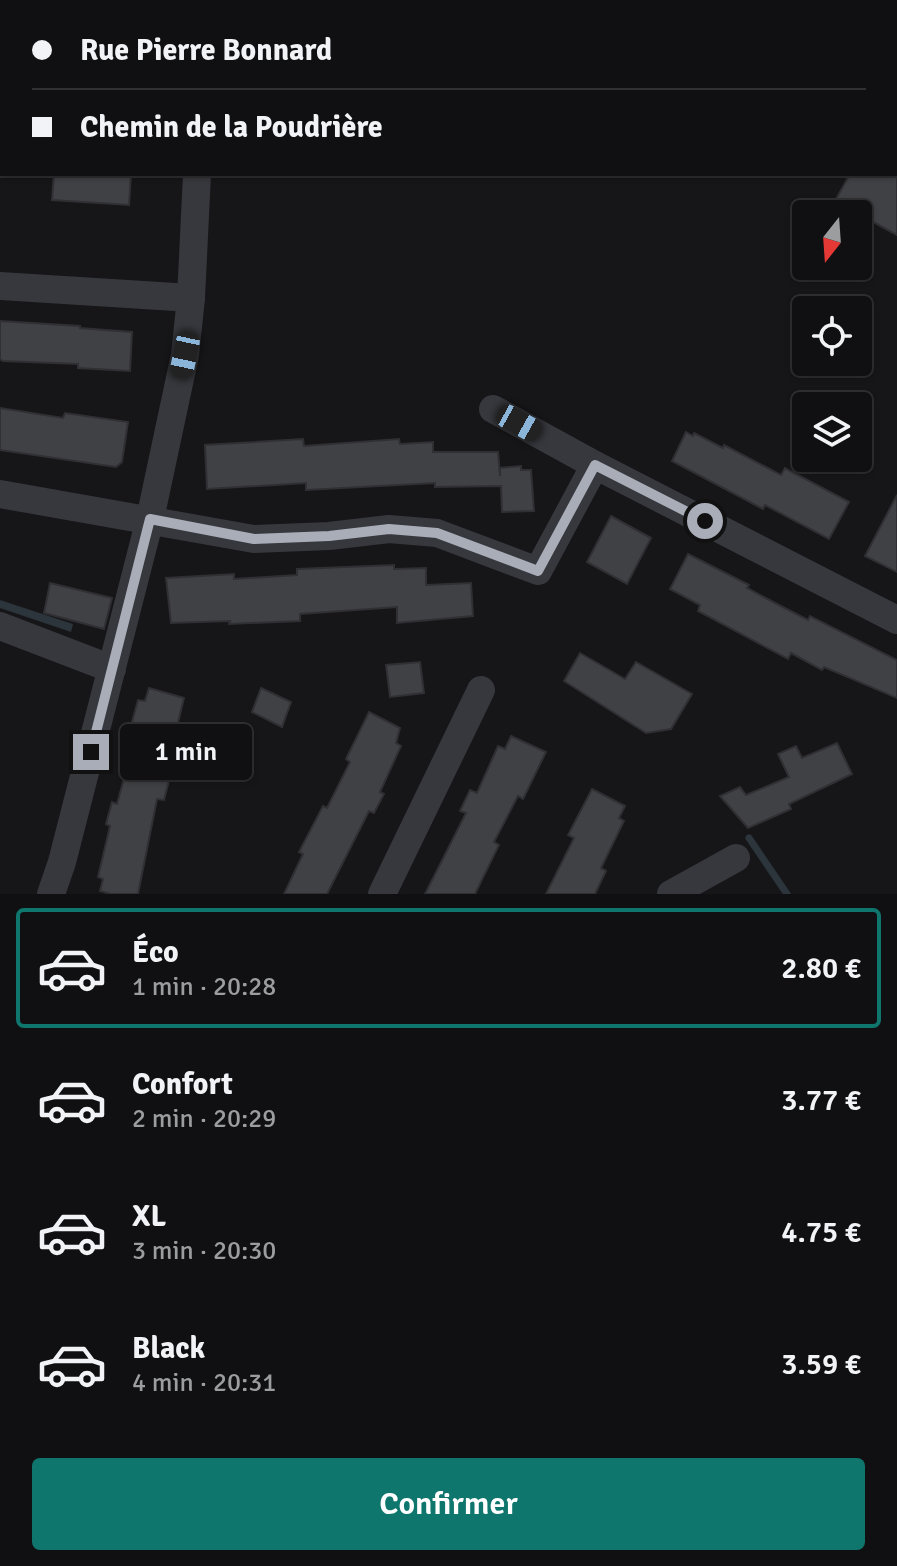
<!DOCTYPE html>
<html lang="fr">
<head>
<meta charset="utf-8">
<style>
	:root { --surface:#101012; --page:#19191b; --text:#f1f3f6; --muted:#9c9d9f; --line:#303032; --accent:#0f766e }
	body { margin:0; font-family:Signika,sans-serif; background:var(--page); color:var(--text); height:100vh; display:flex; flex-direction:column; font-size:30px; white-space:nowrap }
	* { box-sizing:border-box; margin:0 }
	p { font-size:26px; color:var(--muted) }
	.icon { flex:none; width:44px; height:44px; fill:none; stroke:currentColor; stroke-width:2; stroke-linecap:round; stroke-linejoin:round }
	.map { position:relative; height:894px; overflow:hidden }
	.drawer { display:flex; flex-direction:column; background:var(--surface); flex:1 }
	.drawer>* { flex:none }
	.top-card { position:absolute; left:0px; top:0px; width:898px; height:176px; box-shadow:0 2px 6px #0004,0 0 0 2px var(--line); display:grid; align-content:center; height:176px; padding:0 32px; background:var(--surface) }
	.needle { width:52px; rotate:197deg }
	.buttons { position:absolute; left:792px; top:200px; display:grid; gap:16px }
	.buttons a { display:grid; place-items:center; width:80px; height:80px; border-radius:8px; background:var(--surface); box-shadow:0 2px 6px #0004,0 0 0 2px var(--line); font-size:40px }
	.end { position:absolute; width:36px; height:36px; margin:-18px; border:10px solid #a8adb8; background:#111; box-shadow:0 0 0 4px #111 }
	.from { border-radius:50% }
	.bubble { position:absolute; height:56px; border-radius:8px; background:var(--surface); box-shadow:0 2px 6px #0004,0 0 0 2px var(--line); font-size:26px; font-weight:600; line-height:56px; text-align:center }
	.car { position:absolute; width:24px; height:48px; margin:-24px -12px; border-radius:10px; box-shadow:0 0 6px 2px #0007; background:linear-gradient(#222 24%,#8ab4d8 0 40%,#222 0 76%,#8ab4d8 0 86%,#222 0) }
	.top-card b { display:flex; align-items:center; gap:28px; height:76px; font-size:30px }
	.top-card b+b { border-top:2px solid var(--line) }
	.top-card i { width:20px; height:20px; background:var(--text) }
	ul { padding:14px 0 0; list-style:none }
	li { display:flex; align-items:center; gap:24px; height:120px; margin:0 16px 12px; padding:0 16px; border:4px solid transparent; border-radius:8px }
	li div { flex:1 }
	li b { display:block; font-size:30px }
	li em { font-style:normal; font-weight:600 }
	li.current { border-color:var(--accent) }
	li>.icon { width:72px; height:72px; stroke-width:1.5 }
	.primary-button { display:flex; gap:16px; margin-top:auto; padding:16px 32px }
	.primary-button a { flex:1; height:92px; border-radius:8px; background:var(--accent); color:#fff; font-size:32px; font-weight:600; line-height:92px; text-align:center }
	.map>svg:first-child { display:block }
</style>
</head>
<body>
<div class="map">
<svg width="897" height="894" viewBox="0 0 897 894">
	<rect width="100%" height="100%" fill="#161618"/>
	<polygon fill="#2c353c" points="0,600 73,624 71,632 0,608"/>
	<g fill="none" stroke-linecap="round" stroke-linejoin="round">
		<polyline stroke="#2c353c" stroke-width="7" points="749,838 787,894"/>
	</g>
	<g fill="#404145" stroke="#303034" stroke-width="2">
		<polygon points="54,174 131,174 129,205 52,200"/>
		<polygon points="850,174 897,174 897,235 835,201"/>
		<polygon points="0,321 80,326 80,328 132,332 130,371 78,368 78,364 3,361 0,359"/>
		<polygon points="0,408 63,418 65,413 128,422 122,462 116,467 0,450"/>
		<polygon points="686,432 693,436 694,433 723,448 724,445 781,475 785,468 849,502 829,539 765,505 763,509 672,461"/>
		<polygon points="303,439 304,446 399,439 400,444 433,442 433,452 498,452 500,476 500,468 521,466 521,470 531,470 534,511 502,512 501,486 435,487 435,483 306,490 306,483 207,489 205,445"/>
		<polygon points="897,495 897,572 865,556"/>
		<polygon points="611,516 651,538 627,584 587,562"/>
		<polygon points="688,554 749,585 747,588 777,604 808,620 810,616 897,660 897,698 824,667 822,670 791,653 788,659 698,611 700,605 670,589"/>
		<polygon points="394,565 394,569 426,568 426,585 471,583 473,616 397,623 397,607 300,614 300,621 229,624 230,621 171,623 166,578 234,574 234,579 297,575 297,569"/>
		<polygon points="50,583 112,598 104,629 44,613"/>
		<polygon points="580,653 625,679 636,662 692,694 671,729 646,733 564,681"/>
		<polygon points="420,662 424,693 390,697 386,665"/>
		<polygon points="149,688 184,698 172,747 177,749 164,800 157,799 138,894 111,894 100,891 103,879 98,877 110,826 106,824 112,802 117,804 139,724 132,722 138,700 145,701"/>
		<polygon points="261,688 291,702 282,727 252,712"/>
		<polygon points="369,712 400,728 396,743 401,746 380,792 384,794 374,813 369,811 327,894 284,894 303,854 299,852 323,806 327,808 350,762 346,759"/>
		<polygon points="511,736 546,752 523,799 518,796 494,842 499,845 475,894 425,894 466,813 460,811 470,790 477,793 498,746 505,749"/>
		<polygon points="837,743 852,774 789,804 791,809 748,828 720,796 740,787 746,795 789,777 778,754 796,746 802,758"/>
		<polygon points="592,789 625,806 619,818 624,821 601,868 606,871 595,894 546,894 574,838 568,835"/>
	</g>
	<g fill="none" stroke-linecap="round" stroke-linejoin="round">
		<g stroke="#37383d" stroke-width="28">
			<polyline points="205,2 205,0"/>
			<polyline points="0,286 191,298"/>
			<polyline points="493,409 595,465 897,620"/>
			<polyline points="0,494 254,539 329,536 389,529 437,533 538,571 595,465"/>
			<polyline points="0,626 112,669"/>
			<polyline points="51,894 62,862 150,519 185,355 191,298 197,174"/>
			<polyline points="382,894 481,690"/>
			<polyline points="671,894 736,858"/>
		</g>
	</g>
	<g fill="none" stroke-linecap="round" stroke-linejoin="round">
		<polyline stroke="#a8adb8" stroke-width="10" points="91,752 150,519 254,539 329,536 389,529 437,533 538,571 595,465 705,521"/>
	</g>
</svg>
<div class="buttons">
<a><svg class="needle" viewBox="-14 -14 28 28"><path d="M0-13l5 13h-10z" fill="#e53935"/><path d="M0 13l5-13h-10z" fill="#9c9d9f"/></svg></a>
<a><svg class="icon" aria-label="locate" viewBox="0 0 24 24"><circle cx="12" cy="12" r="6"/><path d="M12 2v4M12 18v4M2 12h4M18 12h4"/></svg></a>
<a><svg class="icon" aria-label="layers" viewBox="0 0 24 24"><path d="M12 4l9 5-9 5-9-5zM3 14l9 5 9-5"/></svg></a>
</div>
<i class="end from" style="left:705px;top:521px"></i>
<i class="end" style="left:91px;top:752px"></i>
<div class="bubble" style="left:120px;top:724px;width:132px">1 min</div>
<i class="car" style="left:185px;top:355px;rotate:192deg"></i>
<i class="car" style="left:519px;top:423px;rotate:119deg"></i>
<div class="top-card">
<b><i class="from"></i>Rue Pierre Bonnard</b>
<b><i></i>Chemin de la Poudrière</b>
</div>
</div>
<section class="drawer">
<ul>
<li class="current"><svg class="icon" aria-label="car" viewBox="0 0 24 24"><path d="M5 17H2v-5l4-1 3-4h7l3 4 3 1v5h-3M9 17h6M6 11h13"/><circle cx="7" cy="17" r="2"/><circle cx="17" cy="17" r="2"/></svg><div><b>Éco</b><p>1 min · 20:28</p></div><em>2.80 €</em></li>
<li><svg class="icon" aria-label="car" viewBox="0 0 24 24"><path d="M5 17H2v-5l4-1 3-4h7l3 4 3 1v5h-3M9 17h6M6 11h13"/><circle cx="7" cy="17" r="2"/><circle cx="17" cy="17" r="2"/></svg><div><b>Confort</b><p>2 min · 20:29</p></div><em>3.77 €</em></li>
<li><svg class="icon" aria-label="car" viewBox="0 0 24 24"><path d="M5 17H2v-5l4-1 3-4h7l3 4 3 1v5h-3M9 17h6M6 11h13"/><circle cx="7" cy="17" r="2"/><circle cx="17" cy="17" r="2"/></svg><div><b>XL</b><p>3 min · 20:30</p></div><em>4.75 €</em></li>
<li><svg class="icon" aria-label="car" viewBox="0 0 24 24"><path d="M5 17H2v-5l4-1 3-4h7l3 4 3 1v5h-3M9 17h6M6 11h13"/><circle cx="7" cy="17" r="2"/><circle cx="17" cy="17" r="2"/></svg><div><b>Black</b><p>4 min · 20:31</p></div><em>3.59 €</em></li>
</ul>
<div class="primary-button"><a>Confirmer</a></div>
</section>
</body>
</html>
